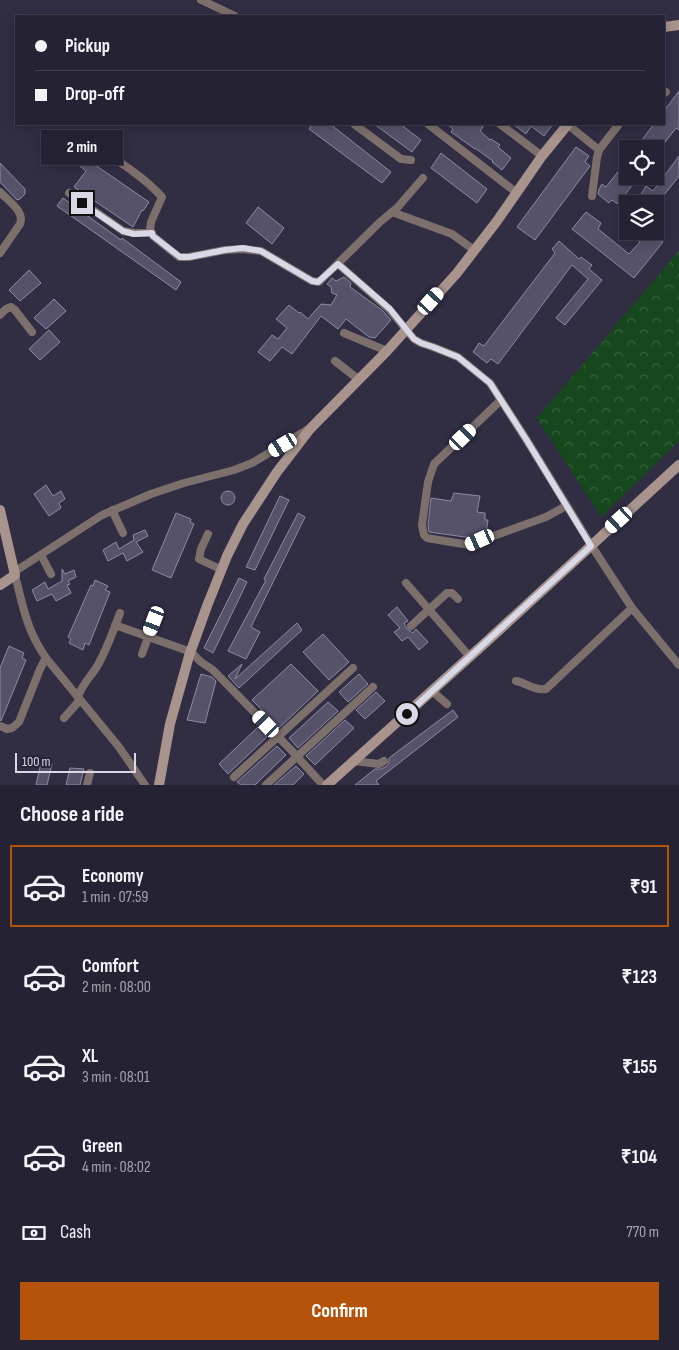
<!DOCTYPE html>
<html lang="en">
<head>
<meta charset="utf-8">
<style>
	:root { --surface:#252233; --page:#2d2a3b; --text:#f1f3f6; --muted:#a3a4ac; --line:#423f4e; --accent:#b45309 }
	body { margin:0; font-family:"Sofia Sans Condensed",sans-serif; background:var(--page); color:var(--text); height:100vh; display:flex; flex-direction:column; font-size:19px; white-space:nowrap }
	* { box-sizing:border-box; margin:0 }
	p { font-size:16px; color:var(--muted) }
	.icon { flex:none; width:28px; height:28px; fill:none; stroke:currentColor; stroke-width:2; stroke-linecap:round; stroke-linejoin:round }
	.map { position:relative; height:785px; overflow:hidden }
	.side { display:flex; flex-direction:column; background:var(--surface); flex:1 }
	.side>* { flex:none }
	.top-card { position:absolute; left:15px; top:15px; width:650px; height:110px; border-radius:0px; box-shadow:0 2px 12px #0003,0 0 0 1px var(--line); display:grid; align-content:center; height:110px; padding:0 20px; background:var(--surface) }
	.tools { position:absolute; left:619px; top:140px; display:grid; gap:10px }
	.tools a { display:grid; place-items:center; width:45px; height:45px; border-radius:0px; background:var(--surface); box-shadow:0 2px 12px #0003,0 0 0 1px var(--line); font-size:25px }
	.scale { position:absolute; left:15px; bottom:12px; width:121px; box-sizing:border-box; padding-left:5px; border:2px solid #d9d8e6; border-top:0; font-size:14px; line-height:18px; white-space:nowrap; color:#d9d8e6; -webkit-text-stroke:4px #272439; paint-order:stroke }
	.end { position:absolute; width:22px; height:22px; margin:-11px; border:6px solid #d9d8e6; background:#111; box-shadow:0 0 0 2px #111 }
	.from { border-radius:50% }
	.bubble { position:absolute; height:35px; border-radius:0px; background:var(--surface); box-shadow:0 2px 12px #0003,0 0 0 1px var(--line); font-size:16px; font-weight:700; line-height:35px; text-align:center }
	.car { position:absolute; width:15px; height:30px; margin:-15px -8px; border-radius:6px; box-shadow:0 0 4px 1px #0007; background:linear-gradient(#fff 24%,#345 0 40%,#fff 0 76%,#345 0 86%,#fff 0) }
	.top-card b { display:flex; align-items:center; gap:18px; height:48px; font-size:19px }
	.top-card b+b { border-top:1px solid var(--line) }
	.top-card i { width:12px; height:12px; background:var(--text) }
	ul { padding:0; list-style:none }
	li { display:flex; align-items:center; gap:15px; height:82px; margin:0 10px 8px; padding:0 10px; border:2px solid transparent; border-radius:0px }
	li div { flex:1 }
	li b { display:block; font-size:19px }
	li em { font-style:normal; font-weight:700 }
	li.current { border-color:var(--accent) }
	li>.icon { width:45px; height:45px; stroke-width:1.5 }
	h2 { padding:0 20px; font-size:22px; line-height:60px }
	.pay { display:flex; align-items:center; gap:12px; height:55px; padding:0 20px; font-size:19px }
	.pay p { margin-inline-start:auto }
	.cta { display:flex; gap:10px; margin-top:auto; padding:10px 20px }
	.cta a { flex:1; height:58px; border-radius:0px; background:var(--accent); color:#fff; font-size:20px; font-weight:700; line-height:58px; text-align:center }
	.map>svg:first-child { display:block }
</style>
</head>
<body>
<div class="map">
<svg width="679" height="785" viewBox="0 0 679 785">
	<defs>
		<pattern id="forest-crowns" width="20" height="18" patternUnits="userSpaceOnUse" patternTransform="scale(1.25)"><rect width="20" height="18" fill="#17471c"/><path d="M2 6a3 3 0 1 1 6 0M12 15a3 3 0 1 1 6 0" fill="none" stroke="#38613d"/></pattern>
	</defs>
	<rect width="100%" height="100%" fill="#312e44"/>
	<polygon fill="url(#forest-crowns)" points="679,251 679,441 601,517 537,418"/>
	<g fill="#55526a" stroke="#8d8aa4">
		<polygon points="679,91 679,130 676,128 655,155 655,149 635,149 654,124 664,124 664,111"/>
		<polygon points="312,124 330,124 391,172 382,183 309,129"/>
		<polygon points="374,124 400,124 421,140 412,152"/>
		<polygon points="447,124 479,124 483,127 480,131 490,140 491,139 500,145 498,147 511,158 502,170 492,162 493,161 475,148 475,149 451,132 453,129"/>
		<polygon points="513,124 553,124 544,136 531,126 526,134"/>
		<polygon points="64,134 69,134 73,138 75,142 73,146 71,148 64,147 60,142"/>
		<polygon points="576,147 589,156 585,162 590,166 535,240 517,227"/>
		<polygon points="441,153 487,189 477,203 431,168"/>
		<polygon points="679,156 679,176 657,204 650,204 640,196 646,186 653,191"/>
		<polygon points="85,158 149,202 143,211 142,210 133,227 74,187 86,171 80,166"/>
		<polygon points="628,159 628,176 639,176 618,204 612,200 609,203 598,194 599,189 602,184 606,187"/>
		<polygon points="0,163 25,189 25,194 20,199 17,200 0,182"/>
		<polygon points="63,198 121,240 122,238 181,282 176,290 57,206"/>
		<polygon points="258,207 284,228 272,244 246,223"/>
		<polygon points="586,212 601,223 598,229 629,254 640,242 635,238 641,231 649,231 663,242 634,278 572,229"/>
		<polygon points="559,241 579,259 581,257 592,265 589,269 602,280 565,325 556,318 588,279 572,265 498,364 491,359 487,363 473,352 479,343 484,346 555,253 552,249"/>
		<polygon points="29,270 41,283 20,301 9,290"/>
		<polygon points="344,277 351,283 350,287 382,310 391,320 375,338 369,337 346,319 338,329 321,316 292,354 282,347 270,361 258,352 272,335 278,339 287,328 276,319 289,305 299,313 300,312 308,319 321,304 331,305 337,295 332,293 331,287 327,284 332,278 336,281"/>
		<polygon points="54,299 66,311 46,329 34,318"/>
		<polygon points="49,330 60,342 40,360 29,349"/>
		<polygon points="46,485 53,496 61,491 65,499 59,503 61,508 49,516 34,494"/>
		<circle cx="228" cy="498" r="7"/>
		<polygon points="454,493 480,496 477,512 485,513 485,520 488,520 486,533 480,534 479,535 472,538 429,532 428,525 431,498 451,501"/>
		<polygon points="280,496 289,500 255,570 246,567"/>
		<polygon points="176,513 191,519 190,522 194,524 171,578 152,570"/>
		<polygon points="298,513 305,517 251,627 260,632 246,659 228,651 266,580 264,579"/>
		<polygon points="145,530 148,536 136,542 143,552 127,561 123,553 108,561 103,550 116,542 119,549 134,540 133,535"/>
		<polygon points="62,569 65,574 74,570 76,577 68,581 70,584 67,585 71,593 56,601 52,594 37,601 32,590 45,582 48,589 62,581"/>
		<polygon points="239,578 247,582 213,653 204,648"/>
		<polygon points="95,580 108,586 105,590 110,592 89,645 85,643 83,650 69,643 71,639 68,637 91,585 93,586"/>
		<polygon points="397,607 408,621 404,623 407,629 413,633 416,629 428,642 419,650 408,637 402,641 394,632 400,628 388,615"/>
		<polygon points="297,623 302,630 239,688 228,676 242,664 235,679"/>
		<polygon points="323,634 349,662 329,680 303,652"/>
		<polygon points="9,646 24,653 22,658 26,660 1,721 0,720 0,668"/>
		<polygon points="291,664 318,691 279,728 252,700"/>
		<polygon points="201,674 212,677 216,681 205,723 187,720"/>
		<polygon points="359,674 368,684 348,702 339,692"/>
		<polygon points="376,692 385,701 365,719 356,710"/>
		<polygon points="328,702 338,711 337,712 298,748 289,738"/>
		<polygon points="453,710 458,717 376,781 379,785 355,785 375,769 381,769 387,766 389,763 389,758"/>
		<polygon points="345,720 354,728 315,765 306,756"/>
		<polygon points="258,727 267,737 228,774 219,764"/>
		<polygon points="277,746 286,755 255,785 241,785 237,782"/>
		<polygon points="41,763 52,764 47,785 36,785"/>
		<polygon points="296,766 304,774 293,785 274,785"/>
		<polygon points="70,768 84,769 80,785 66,785"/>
	</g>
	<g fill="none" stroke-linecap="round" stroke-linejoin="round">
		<g stroke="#7d706c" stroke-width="8">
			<polyline points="201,0 235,16"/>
			<polyline points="664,91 666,92"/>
			<polyline points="354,124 401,159 411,160"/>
			<polyline points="428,124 517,193"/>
			<polyline points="500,124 542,156"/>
			<polyline points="567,124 599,150 597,157 592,196"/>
			<path d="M94,146C118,161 143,176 162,197L151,222L150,230L153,236L179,257H189L225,250L243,249L261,251L312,281L319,282L380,222L397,208L423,178"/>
			<polyline points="599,150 619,124"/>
			<path d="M0,192C8,201 25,211 20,224L0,253"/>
			<polyline points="69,193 123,231 134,233 152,233"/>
			<polyline points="392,212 452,234 474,250"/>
			<polyline points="338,264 389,309 414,339 421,343 433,347 458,357 490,383 526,439 591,545 632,608 679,665"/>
			<polyline points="0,315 6,309 11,307 15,310 32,332"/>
			<polyline points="344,333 387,351"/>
			<polyline points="335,361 358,379"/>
			<polyline points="501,400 434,464 428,482 422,525 424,535 427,538 469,545 546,517 566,506"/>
			<polyline points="112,510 123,533"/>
			<polyline points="208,534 201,549 199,559 222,570"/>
			<polyline points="41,555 51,574"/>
			<polyline points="14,572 102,515 151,494 184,483 234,470 252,463 307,430"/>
			<path d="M15,575C23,607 27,631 46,658L119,747L145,785"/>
			<polyline points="406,583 470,657"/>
			<polyline points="115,625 191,652 201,662 213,670 292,751 323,785"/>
			<polyline points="411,626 447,593 452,593 458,599"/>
			<polyline points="142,654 154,621"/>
			<path d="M516,681C527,683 534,691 546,689L632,608"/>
			<polyline points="432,691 447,704"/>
			<path d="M78,697C82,683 94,674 100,661C108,646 114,629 120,613"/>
			<polyline points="64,718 80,700"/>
			<polyline points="0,726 7,729 12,728 19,722 40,669 46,658"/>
			<polyline points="354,761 379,764 384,761"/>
			<polyline points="234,777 353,668"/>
			<polyline points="87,785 90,773"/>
			<polyline points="266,785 373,687"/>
		</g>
		<g stroke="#a8938d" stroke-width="10">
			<polyline points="664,27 679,25"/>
			<polyline points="0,510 15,575 0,585"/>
			<polyline points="159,785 170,724 189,656 207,606 227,556 243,524 277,472 310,429 387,351 457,273 497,221 542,156 568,124"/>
			<polyline points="327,785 484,644 679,465"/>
		</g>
	</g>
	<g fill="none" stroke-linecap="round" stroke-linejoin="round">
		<polyline stroke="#d9d8e6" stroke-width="6" points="82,203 123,231 134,234 152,233 153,236 180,257 189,257 225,250 243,248 261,251 312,281 318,282 338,264 390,309 414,339 421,343 433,347 458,357 490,383 526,439 591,546 407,714"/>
	</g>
</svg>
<div class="tools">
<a><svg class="icon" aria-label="locate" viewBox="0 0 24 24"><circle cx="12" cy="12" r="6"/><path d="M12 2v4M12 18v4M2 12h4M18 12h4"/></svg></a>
<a><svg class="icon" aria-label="layers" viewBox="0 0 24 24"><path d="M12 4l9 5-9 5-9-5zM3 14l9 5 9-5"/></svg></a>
</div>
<div class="scale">100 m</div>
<i class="end from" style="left:407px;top:714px"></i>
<i class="end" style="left:82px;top:203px"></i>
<div class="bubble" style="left:41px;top:130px;width:82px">2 min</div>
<i class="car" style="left:431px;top:301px;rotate:42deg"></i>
<i class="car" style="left:463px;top:437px;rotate:46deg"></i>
<i class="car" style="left:283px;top:445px;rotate:239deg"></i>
<i class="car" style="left:619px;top:520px;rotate:228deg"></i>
<i class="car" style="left:480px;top:540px;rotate:246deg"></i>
<i class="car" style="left:154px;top:621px;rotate:201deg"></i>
<i class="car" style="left:266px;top:724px;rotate:316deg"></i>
<div class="top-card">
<b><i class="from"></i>Pickup</b>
<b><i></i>Drop-off</b>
</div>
</div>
<section class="side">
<h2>Choose a ride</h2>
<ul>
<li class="current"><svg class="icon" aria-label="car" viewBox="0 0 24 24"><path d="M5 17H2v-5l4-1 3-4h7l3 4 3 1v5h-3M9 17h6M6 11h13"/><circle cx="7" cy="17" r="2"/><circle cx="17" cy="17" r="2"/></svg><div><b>Economy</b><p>1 min · 07:59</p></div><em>₹91</em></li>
<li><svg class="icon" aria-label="car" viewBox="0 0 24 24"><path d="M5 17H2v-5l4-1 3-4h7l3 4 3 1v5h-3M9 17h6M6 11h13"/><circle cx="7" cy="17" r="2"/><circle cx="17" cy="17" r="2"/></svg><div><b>Comfort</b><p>2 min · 08:00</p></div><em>₹123</em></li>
<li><svg class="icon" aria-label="car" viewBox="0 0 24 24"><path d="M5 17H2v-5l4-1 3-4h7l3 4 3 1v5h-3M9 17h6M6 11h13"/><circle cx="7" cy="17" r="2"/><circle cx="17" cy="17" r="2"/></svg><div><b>XL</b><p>3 min · 08:01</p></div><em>₹155</em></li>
<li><svg class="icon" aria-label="car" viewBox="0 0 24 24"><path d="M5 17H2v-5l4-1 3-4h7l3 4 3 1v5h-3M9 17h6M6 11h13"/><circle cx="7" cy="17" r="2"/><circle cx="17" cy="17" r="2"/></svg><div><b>Green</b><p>4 min · 08:02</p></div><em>₹104</em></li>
</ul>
<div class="pay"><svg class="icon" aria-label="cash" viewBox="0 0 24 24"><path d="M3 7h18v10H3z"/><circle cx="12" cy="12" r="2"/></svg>Cash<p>770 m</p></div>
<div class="cta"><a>Confirm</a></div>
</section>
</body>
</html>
